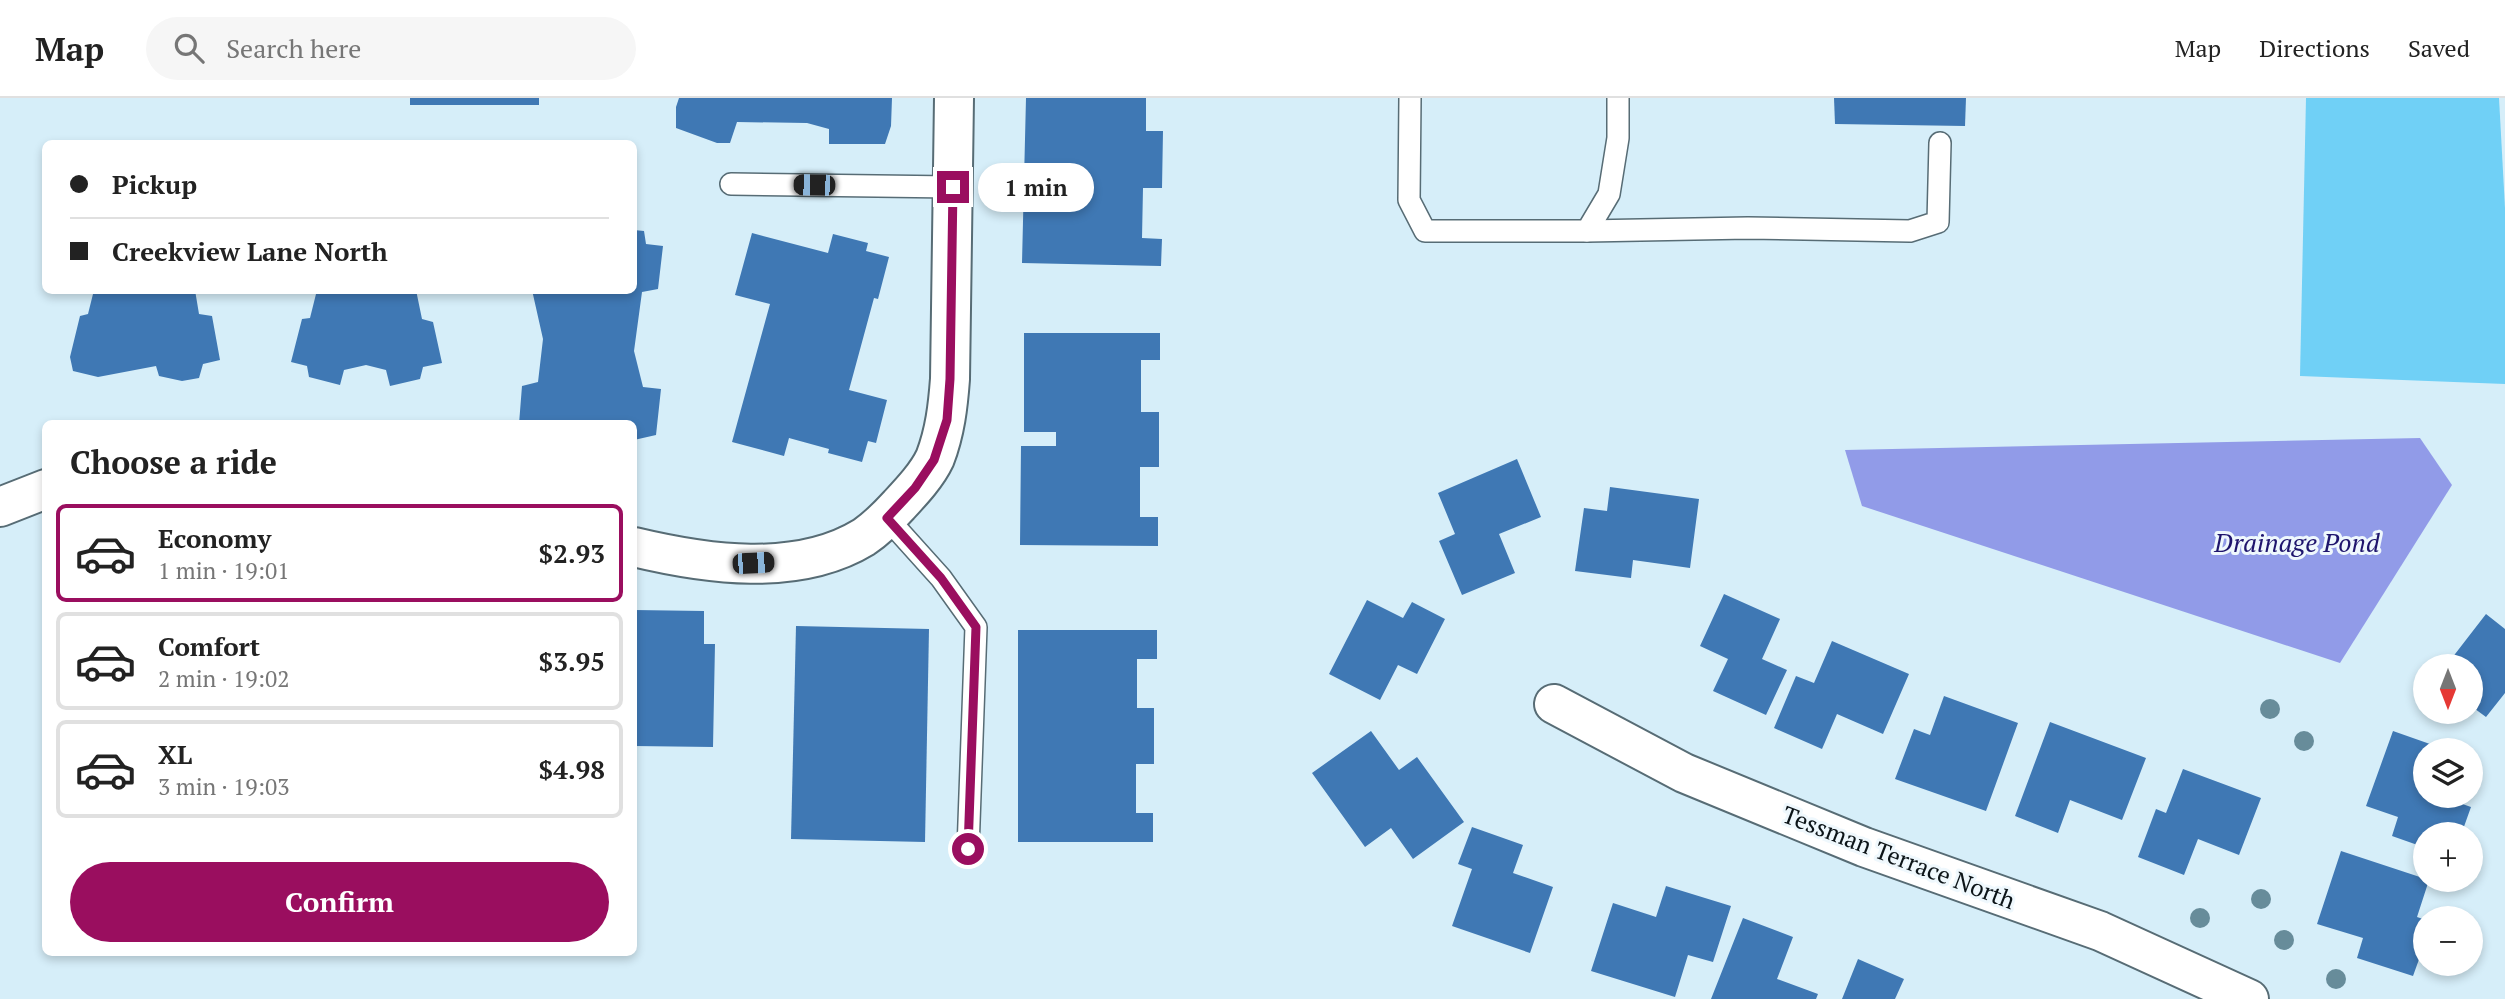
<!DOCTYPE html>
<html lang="en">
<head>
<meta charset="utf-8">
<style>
	:root { --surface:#fff; --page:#f6f6f6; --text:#222; --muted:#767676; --line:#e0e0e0; --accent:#9a0e5f }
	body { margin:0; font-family:"PT Serif",serif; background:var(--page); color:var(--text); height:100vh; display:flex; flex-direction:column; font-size:26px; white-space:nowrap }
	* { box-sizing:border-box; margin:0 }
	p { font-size:23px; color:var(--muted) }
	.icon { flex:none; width:38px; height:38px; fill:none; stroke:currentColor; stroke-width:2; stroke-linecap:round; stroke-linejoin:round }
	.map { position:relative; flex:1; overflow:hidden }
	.details { position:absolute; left:42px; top:322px; width:595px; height:536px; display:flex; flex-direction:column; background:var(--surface); border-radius:10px; box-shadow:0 4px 10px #0003 }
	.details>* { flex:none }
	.banner { position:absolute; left:42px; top:42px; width:595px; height:154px; border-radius:10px; box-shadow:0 4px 10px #0003; display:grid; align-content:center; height:154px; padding:0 28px; background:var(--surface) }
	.needle { width:46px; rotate:180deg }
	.controls { position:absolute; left:2413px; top:556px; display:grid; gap:14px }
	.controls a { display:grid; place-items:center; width:70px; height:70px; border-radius:50%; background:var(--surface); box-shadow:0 4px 10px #0003; font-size:35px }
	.end { position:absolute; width:32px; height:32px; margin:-16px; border:9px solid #9a0e5f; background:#fff; box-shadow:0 0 0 4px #fff }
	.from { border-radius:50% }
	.bubble { position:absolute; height:49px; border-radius:24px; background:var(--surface); box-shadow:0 4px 10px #0003; font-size:23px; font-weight:700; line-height:49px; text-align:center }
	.car { position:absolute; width:21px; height:42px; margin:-21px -10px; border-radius:9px; box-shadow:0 0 5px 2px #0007; background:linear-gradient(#222 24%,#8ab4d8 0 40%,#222 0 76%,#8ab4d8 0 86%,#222 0) }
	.banner b { display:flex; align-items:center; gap:24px; height:66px; font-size:26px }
	.banner b+b { border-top:2px solid var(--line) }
	.banner i { width:18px; height:18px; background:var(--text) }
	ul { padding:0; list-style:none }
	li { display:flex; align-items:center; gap:21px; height:98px; margin:0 14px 10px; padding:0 14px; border:4px solid var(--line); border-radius:10px }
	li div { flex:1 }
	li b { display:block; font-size:26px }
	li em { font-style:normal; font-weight:700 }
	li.active { border-color:var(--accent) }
	li>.icon { width:63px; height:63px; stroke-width:1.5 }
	h2 { padding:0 28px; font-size:32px; line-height:84px }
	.cta { display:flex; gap:14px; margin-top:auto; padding:14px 28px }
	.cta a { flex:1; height:80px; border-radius:42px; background:var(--accent); color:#fff; font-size:28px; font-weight:700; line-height:80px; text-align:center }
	header { display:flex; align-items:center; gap:42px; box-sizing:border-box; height:98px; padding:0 35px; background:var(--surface); border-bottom:2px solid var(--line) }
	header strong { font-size:33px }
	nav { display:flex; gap:38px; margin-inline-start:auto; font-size:24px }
	.search { width:490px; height:63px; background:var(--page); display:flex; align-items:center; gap:18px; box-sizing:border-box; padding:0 24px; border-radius:38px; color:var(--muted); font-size:26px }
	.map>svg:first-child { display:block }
</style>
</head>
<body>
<header>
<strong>Map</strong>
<div class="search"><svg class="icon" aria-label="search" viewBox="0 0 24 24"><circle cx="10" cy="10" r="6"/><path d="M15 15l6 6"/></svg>Search here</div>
<nav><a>Map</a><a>Directions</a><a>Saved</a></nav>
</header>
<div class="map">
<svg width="2505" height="901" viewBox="0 0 2505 901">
	<rect width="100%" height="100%" fill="#d6eef9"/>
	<polygon fill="#70d0f6" points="2306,0 2499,0 2505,110 2505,286 2300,278"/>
	<polygon fill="#919be8" points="2420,340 2452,387 2340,565 1862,408 1845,352"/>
	<g fill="#3f78b4">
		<rect x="410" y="0" width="129" height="7"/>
		<polygon points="679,0 892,0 891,28 885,46 829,46 829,31 807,25 737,24 730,45 717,45 676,30 676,9"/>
		<polygon points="1026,0 1146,0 1146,33 1163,33 1162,90 1143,90 1142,140 1162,141 1161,168 1022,165"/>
		<polygon points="1834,0 1966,0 1965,28 1835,26"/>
		<polygon points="634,132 644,133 646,146 663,148 658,191 642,194 634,253 643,289 661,291 656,337 634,342 634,326 519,326 522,288 538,284 543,241 532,192 634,192"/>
		<polygon points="752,135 828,155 833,136 868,145 866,153 889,159 878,201 874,200 849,292 887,302 876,345 868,343 862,364 828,355 829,351 789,340 784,358 732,344 770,206 735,197"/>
		<polygon points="94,192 195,192 199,216 212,218 220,262 203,266 199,280 182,283 159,278 156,268 98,279 73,273 70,259 80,218 88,216"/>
		<polygon points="317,192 416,192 422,221 433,224 442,265 423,269 420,281 390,288 386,272 366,267 344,272 340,287 309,279 307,268 291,264 302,221 310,220"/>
		<polygon points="1024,235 1160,235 1160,262 1141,262 1141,314 1159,314 1159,369 1140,369 1140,419 1158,419 1158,448 1020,447 1021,348 1056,348 1056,334 1024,334"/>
		<polygon points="1517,361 1541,419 1499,436 1515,475 1462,497 1439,443 1455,436 1438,395"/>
		<polygon points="1610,389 1699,401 1690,470 1633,462 1631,480 1575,473 1584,410 1607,413"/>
		<polygon points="1724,496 1780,521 1762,561 1787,572 1766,617 1713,593 1728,561 1700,548"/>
		<polygon points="1367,502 1403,520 1412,504 1445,521 1417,576 1398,567 1380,602 1329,576"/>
		<polygon points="634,512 704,513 704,546 715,546 713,649 634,648"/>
		<polygon points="2486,516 2505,531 2505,595 2486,619 2471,608 2471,569 2445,569"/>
		<polygon points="796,528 929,531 925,744 791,741"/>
		<polygon points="1018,532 1157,532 1157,561 1137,561 1137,610 1154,610 1154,666 1136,666 1136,715 1153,715 1153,744 1018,744"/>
		<polygon points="1832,543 1909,576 1883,636 1837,616 1822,651 1774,630 1796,578 1814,585"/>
		<polygon points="1944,598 2018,625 1986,713 1895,681 1914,631 1930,637"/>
		<polygon points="2050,624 2146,660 2122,722 2070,702 2058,735 2015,718"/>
		<polygon points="1371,633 1399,672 1417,659 1464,724 1413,761 1391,730 1365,749 1312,675"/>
		<polygon points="2393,633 2447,652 2426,653 2426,698 2452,698 2451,702 2471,709 2461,737 2426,737 2426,750 2392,738 2398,719 2366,708"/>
		<polygon points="2183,671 2261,700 2239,757 2198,741 2184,777 2138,759 2156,711 2166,715"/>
		<polygon points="1472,729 1523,747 1513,775 1553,789 1530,855 1452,828 1472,771 1458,766"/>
		<polygon points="2341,753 2429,782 2417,819 2426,822 2426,842 2413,878 2357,860 2363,840 2317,826"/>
		<polygon points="1666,788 1731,808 1713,864 1688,857 1675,899 1591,873 1613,805 1656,819"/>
		<polygon points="1743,820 1793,839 1777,881 1818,896 1816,901 1711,901"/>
		<polygon points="1858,861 1904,881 1895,901 1842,901"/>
	</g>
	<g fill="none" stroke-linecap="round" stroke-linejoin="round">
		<defs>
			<g id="service">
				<polyline points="1410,0 1409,102 1425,133 1587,133 1609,96 1618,40 1618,0"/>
				<polyline points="731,86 953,89"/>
				<polyline points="1587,133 1748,130 1910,133 1938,124 1940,45"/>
				<polyline points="887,420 941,480 976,529 968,752"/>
			</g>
			<g id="minor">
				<polyline points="0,409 46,391"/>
				<path d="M634,449C705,466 797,480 864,439C877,430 889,418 899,407C912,393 927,377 935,360C945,334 948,308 950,281L954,0"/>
				<polyline points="1554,606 1684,675 1864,749 2100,833 2249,901"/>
			</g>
		</defs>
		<use href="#service" stroke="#576c75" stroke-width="24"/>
		<use href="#minor" stroke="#576c75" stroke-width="42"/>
		<use href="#service" stroke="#fff" stroke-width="21"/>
		<use href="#minor" stroke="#fff" stroke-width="38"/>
	</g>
	<g fill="#678c9a">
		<circle cx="2270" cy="611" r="10"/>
		<circle cx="2304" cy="643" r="10"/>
		<circle cx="2261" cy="801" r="10"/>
		<circle cx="2200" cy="820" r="10"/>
		<circle cx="2284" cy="842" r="10"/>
		<circle cx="2336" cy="881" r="10"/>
	</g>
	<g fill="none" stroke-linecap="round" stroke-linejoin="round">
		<polyline stroke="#9a0e5f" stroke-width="9" points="953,89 950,281 947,322 934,362 915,390 887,420 941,480 976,529 968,751"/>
	</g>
	<g text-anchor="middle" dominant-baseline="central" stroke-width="6" stroke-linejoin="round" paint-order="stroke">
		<g font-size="24" fill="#0c1418" stroke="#eff8fd">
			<text transform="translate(1899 759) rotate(21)">Tessman Terrace North</text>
		</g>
		<g font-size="26" font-style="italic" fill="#1f156d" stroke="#eff8fd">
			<text x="2297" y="444">Drainage Pond</text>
		</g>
	</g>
</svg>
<div class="controls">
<a><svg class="needle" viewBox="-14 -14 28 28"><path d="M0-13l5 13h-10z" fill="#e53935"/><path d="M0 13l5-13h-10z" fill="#767676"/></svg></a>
<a><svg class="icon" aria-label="layers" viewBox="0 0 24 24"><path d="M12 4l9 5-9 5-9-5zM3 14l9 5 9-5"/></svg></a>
<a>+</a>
<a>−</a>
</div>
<i class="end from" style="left:968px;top:751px"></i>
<i class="end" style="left:953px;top:89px"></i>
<div class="bubble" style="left:978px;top:65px;width:116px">1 min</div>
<i class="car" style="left:814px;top:87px;rotate:271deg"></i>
<i class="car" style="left:753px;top:465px;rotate:87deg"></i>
<div class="banner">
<b><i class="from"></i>Pickup</b>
<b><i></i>Creekview Lane North</b>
</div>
<section class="details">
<h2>Choose a ride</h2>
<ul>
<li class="active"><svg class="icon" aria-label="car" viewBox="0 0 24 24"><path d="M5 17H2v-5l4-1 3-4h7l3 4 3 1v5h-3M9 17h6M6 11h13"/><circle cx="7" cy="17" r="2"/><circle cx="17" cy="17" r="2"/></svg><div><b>Economy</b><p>1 min · 19:01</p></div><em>$2.93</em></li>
<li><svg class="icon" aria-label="car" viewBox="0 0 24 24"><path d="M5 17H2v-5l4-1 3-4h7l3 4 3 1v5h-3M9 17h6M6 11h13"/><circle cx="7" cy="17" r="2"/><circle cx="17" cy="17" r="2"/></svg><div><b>Comfort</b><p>2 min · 19:02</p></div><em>$3.95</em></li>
<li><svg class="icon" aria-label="car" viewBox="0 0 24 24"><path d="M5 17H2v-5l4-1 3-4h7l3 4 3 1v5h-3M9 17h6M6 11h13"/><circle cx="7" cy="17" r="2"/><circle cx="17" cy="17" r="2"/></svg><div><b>XL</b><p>3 min · 19:03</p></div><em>$4.98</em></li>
</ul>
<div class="cta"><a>Confirm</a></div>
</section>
</div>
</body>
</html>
